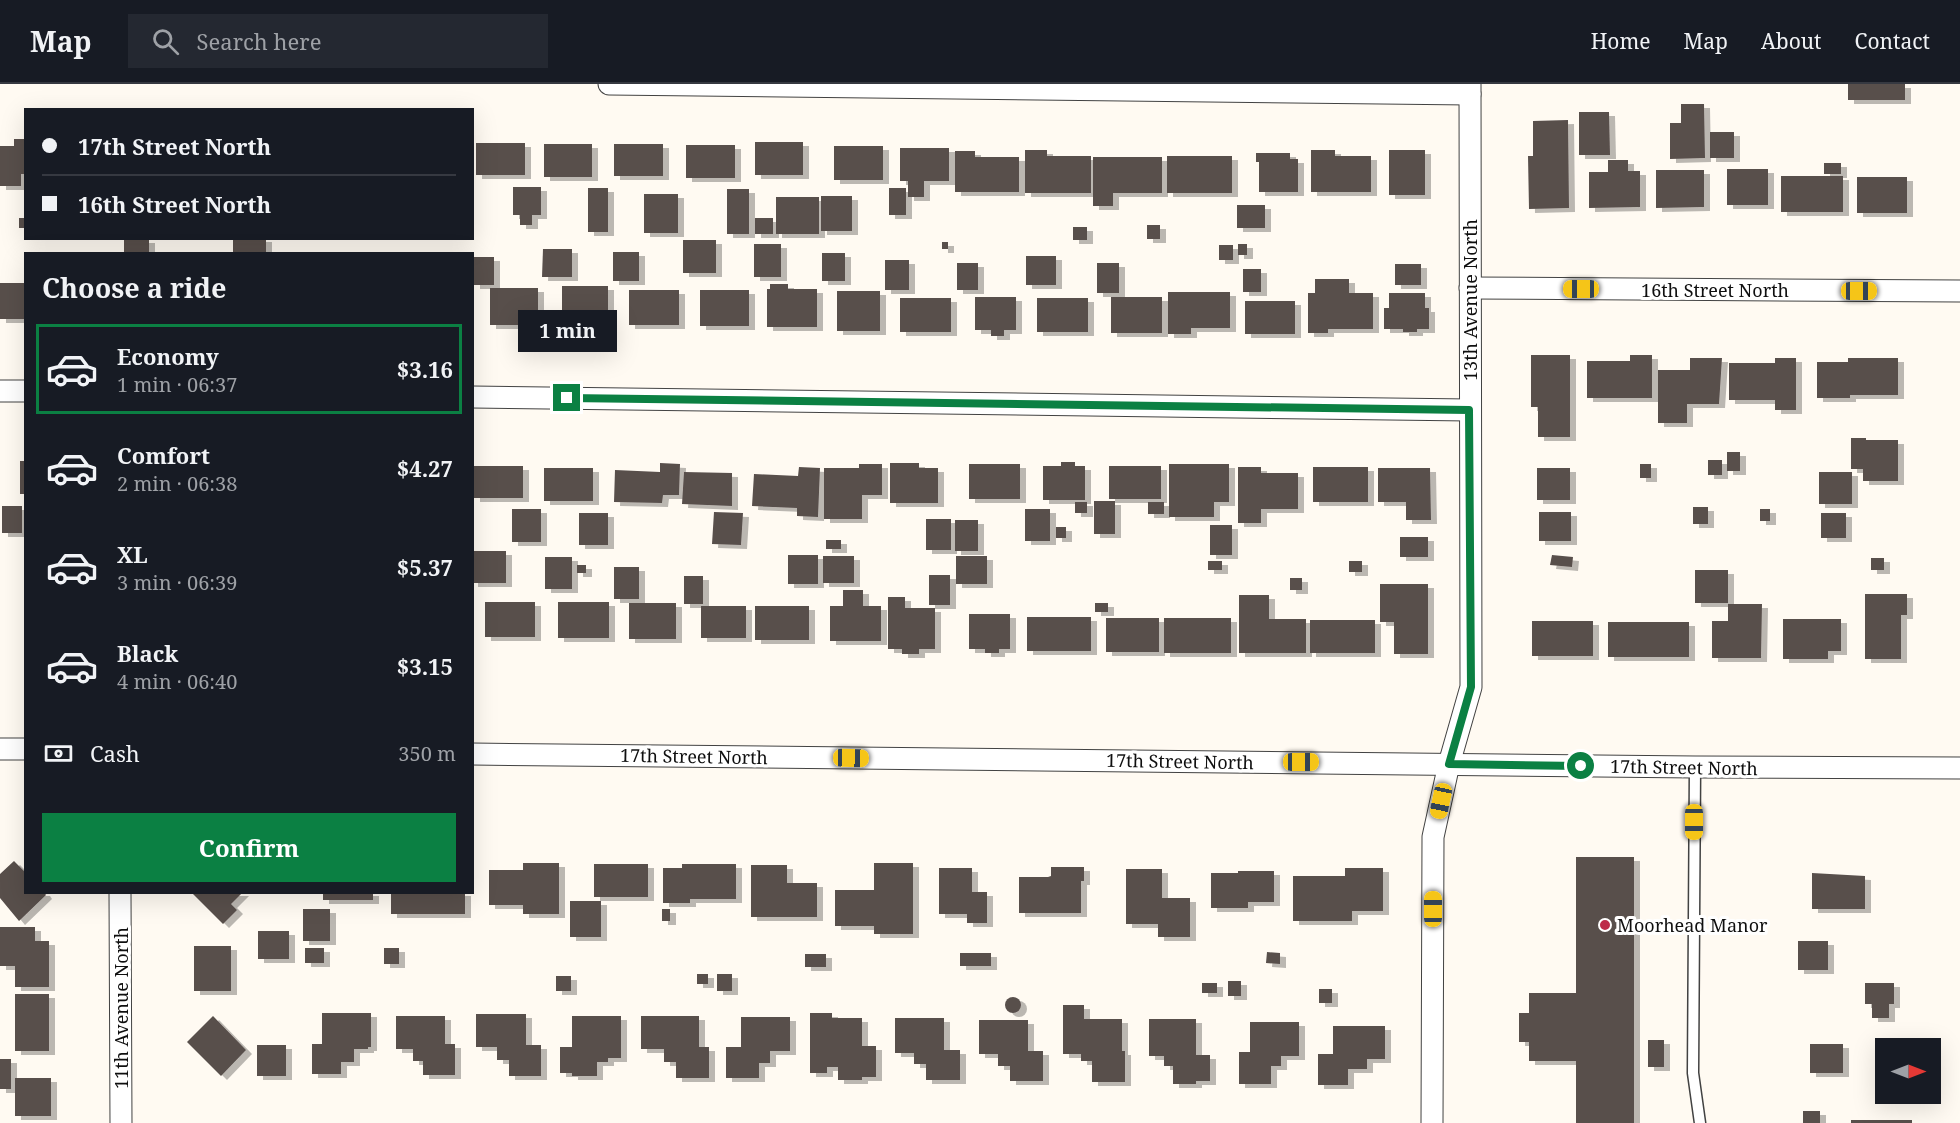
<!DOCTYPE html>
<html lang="en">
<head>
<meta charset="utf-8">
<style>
	:root { --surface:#171b24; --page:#242831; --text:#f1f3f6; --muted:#9ea1a6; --line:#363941; --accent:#0b8043 }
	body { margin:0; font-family:"Noto Serif",serif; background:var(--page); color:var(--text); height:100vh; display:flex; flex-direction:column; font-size:22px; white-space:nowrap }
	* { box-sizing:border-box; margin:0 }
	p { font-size:20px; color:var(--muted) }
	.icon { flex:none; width:33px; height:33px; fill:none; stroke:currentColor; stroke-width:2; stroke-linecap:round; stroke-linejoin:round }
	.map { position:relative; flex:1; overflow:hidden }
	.panel { position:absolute; left:24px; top:168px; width:450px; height:642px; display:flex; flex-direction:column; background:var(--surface); border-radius:0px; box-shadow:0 6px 24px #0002 }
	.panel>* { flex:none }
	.guide { position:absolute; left:24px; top:24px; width:450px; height:132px; border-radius:0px; box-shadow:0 6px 24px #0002; display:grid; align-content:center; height:132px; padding:0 18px; background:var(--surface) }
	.needle { width:39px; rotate:90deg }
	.controls { position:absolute; left:1875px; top:954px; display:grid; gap:12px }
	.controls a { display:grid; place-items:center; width:66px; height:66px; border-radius:0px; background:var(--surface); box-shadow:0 6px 24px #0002; font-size:30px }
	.end { position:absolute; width:27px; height:27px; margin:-14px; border:8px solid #0b8043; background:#fff; box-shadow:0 0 0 3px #fff }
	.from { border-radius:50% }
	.bubble { position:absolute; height:42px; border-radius:0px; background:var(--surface); box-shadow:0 6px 24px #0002; font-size:20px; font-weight:700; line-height:42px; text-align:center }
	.car { position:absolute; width:18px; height:36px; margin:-18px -9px; border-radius:8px; box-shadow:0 0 4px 2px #0007; background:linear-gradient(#f5c518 24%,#345 0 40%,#f5c518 0 76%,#345 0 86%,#f5c518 0) }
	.guide b { display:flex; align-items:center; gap:21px; height:57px; font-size:22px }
	.guide b+b { border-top:2px solid var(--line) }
	.guide i { width:15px; height:15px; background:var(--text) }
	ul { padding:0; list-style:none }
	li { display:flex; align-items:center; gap:18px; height:90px; margin:0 12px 9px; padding:0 6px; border:3px solid transparent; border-radius:0px }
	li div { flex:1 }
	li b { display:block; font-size:22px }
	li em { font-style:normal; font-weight:700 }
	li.active { border-color:var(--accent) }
	li>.icon { width:54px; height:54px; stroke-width:1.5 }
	h2 { padding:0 18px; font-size:27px; line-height:72px }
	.pay { display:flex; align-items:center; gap:15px; height:66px; padding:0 18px; font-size:22px }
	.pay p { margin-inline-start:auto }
	.button { display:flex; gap:12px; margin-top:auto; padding:12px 18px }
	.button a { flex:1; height:69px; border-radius:0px; background:var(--accent); color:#fff; font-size:24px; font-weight:700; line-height:69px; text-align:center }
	header { display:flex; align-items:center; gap:36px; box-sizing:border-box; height:84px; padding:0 30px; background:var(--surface); border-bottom:2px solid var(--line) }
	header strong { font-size:28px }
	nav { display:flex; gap:33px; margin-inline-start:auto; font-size:21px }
	.search { width:420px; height:54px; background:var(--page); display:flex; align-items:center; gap:15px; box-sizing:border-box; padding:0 21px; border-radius:0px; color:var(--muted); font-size:22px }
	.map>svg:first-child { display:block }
</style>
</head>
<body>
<header>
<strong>Map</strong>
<div class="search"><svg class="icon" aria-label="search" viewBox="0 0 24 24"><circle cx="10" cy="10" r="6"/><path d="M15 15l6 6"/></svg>Search here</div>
<nav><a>Home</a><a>Map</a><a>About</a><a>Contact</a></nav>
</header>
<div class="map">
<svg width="1960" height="1039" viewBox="0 0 1960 1039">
	<defs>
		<filter id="shadow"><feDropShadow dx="6" dy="4" stdDeviation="0" flood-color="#0004"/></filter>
	</defs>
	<rect width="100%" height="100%" fill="#fffaf2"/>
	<g fill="#584f4c" filter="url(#shadow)">
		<rect x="1848" y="0" width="57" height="16"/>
		<polygon points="1681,20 1704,20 1705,74 1670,75 1670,39 1681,39"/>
		<polygon points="1579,28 1609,28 1610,71 1579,71"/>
		<polygon points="1568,36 1569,124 1529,125 1528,72 1533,72 1533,37"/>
		<rect x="1710" y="48" width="24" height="26"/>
		<polygon points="14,55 26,55 26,90 21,90 21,102 0,102 0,62 14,62"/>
		<rect x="755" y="58" width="48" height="33"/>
		<rect x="476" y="59" width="49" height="32"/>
		<rect x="544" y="60" width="48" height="33"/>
		<rect x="614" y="60" width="49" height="32"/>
		<rect x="686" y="61" width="49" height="33"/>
		<rect x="834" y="62" width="49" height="34"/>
		<polygon points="900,64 949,64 949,97 924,97 924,113 908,113 908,97 900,97"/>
		<polygon points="1025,66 1047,66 1047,72 1091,72 1091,109 1025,109"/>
		<polygon points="1311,66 1335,66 1335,72 1371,72 1371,108 1311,108"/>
		<rect x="1389" y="66" width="36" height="45"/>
		<polygon points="955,67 975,67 975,73 1019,73 1019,108 955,108"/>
		<polygon points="1256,69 1290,69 1290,75 1298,75 1298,108 1259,108 1259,78 1256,78"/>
		<rect x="1167" y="72" width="65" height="37"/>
		<polygon points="1093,73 1162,73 1162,109 1113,109 1113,122 1093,122"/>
		<polygon points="1608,76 1628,76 1628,87 1640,87 1640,123 1589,124 1589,88 1608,88"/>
		<rect x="1824" y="79" width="17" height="11"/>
		<rect x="1727" y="85" width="41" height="36"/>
		<polygon points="1656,86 1704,86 1704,123 1656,124"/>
		<rect x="1781" y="92" width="62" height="36"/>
		<rect x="1857" y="93" width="50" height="36"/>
		<polygon points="513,103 541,103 541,131 532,131 532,141 520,141 520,131 513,131"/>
		<rect x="588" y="104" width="20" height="44"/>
		<rect x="889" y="104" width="17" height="27"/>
		<rect x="727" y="105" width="22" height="45"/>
		<rect x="644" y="110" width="34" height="39"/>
		<rect x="821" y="112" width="31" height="35"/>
		<rect x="776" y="113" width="43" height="37"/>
		<rect x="1237" y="121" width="28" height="23"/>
		<rect x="19" y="134" width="7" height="10"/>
		<rect x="755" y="134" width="18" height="16"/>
		<rect x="1147" y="141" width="13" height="14"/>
		<rect x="1073" y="143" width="14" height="13"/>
		<rect x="233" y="154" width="33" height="16"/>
		<rect x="124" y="155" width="25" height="15"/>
		<rect x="683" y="156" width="33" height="33"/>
		<rect x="942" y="158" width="6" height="7"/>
		<rect x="754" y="160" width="27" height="33"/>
		<rect x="1238" y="160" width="9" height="11"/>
		<rect x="1219" y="161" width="14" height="15"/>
		<polygon points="543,165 572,165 572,193 542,193"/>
		<rect x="613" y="168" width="26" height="29"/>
		<rect x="822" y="169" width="23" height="28"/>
		<rect x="1026" y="172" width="30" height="29"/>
		<rect x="474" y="173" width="20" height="28"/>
		<rect x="885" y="176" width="24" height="30"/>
		<rect x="957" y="179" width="21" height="27"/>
		<rect x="1097" y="179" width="22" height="30"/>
		<rect x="1395" y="180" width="26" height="21"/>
		<rect x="1243" y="185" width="18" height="23"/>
		<polygon points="1315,195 1349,195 1349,209 1373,209 1373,245 1328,245 1328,249 1308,249 1308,209 1315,209"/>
		<rect x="0" y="199" width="26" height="36"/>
		<polygon points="770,200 788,200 788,205 817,205 817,243 767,243 767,205 770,205"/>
		<rect x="562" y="202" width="46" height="38"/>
		<rect x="490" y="204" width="48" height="37"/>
		<rect x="629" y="206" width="50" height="35"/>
		<rect x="700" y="206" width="49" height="36"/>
		<rect x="837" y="207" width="43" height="40"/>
		<polygon points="1168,208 1230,208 1230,244 1191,244 1191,250 1168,250"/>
		<polygon points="1389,209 1425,209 1425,224 1429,224 1429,245 1417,245 1417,248 1403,248 1403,245 1384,245 1384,224 1389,224"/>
		<polygon points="975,213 1016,213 1016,246 1004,246 1004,252 991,252 991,246 975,246"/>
		<rect x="1111" y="213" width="51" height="36"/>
		<rect x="900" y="214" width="51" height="34"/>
		<rect x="1037" y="214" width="51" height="34"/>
		<rect x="1245" y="217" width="50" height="33"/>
		<polygon points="1531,271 1570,271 1570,353 1538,353 1538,323 1531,323"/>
		<polygon points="1630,271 1652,271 1652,314 1587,314 1587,277 1630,277"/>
		<polygon points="1690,274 1722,274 1719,320 1687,320 1687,339 1658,339 1658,286 1690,286"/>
		<polygon points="1775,274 1796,274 1796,326 1775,326 1775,316 1729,316 1729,279 1775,279"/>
		<polygon points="1848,274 1898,274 1898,311 1850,311 1850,314 1817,314 1817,278 1848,278"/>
		<polygon points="1851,354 1866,354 1866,356 1898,356 1898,397 1863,397 1863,385 1851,385"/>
		<rect x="1727" y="368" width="13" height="19"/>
		<rect x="1708" y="376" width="14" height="15"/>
		<rect x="20" y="377" width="6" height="33"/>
		<polygon points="1061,378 1075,378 1075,382 1085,382 1085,416 1043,416 1043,382 1061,382"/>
		<polygon points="660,379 680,380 679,411 663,411 662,419 614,418 615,386 660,388"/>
		<polygon points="890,379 919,379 919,384 938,384 938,419 890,419"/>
		<polygon points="859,380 882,380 882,411 862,411 862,435 824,435 824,384 859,384"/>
		<rect x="969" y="380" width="51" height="35"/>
		<polygon points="1169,380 1229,380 1229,418 1214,418 1214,433 1169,433"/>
		<rect x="1640" y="380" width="11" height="14"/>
		<rect x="474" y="382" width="49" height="32"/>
		<rect x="1109" y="382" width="52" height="33"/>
		<polygon points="799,383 820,384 818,433 797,432 797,424 752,422 754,390 798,392"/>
		<polygon points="1238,383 1261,383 1261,389 1298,389 1298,425 1261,425 1261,439 1238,439"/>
		<rect x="1313" y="383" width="55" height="35"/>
		<rect x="544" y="384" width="49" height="33"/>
		<polygon points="1378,384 1430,384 1431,436 1406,436 1406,418 1378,418"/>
		<rect x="1537" y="384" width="33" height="32"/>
		<polygon points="684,388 732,389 732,422 682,420"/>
		<rect x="1819" y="388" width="33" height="32"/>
		<rect x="1094" y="417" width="21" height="33"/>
		<rect x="1075" y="418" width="12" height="11"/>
		<rect x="1148" y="418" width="16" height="12"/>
		<rect x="2" y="422" width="20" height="27"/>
		<rect x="1693" y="423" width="15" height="17"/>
		<rect x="512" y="425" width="29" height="33"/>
		<rect x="1025" y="425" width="25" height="32"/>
		<rect x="1760" y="425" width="10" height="12"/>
		<polygon points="714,428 743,429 741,461 712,460"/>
		<rect x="1539" y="428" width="32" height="29"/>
		<rect x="579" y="429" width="29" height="32"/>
		<rect x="1821" y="429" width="25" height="25"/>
		<rect x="926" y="435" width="25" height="31"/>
		<rect x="955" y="436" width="23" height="31"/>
		<rect x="1210" y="441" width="22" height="30"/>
		<rect x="1056" y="443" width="10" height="11"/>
		<rect x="1400" y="453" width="28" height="20"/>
		<rect x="826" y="456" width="15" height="9"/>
		<rect x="472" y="467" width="34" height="32"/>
		<rect x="788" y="471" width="30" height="29"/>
		<polygon points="1552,471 1573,473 1572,483 1550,481"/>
		<rect x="823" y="472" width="31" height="27"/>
		<rect x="956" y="472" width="31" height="28"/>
		<rect x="545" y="473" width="27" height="32"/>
		<rect x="1871" y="474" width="13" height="12"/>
		<rect x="1208" y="477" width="14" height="9"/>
		<rect x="1349" y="477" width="13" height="11"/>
		<rect x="577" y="481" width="9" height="8"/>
		<rect x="614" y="483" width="25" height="32"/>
		<rect x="1695" y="486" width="33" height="33"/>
		<rect x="929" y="491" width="21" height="30"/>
		<rect x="684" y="492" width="19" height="28"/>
		<rect x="1290" y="494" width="12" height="12"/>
		<polygon points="1380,500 1428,500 1428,570 1394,570 1394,538 1380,538"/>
		<polygon points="843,506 863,506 863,522 881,522 881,557 830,557 830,522 843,522"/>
		<polygon points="1865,510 1907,510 1907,531 1901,531 1901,575 1865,575"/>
		<polygon points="1239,511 1269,511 1269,535 1306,535 1306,569 1239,569"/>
		<polygon points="888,513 905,513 905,524 935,524 935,565 919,565 919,570 902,570 902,565 888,565"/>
		<rect x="485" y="518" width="50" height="35"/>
		<rect x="558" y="518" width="51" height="36"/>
		<rect x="629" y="519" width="47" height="36"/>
		<rect x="1095" y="519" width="13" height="9"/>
		<polygon points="1728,520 1762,520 1761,574 1712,574 1712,537 1728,537"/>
		<rect x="701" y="522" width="45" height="32"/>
		<rect x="755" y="522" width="54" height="34"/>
		<polygon points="969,530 1010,530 1010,565 999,565 999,569 985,569 985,565 969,565"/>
		<rect x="1027" y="533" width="64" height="34"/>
		<rect x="1106" y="534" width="53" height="34"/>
		<rect x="1164" y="534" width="67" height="35"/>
		<polygon points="1783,535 1841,535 1841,567 1828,567 1828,575 1783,575"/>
		<rect x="1310" y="536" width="65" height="33"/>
		<rect x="1532" y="537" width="61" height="35"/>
		<rect x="1608" y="538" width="81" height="35"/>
		<polygon points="1576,773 1634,773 1634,1039 1576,1039 1576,977 1529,977 1529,958 1519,958 1519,929 1529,929 1529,909 1576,909"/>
		<polygon points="14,777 26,789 26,808 44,808 46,811 19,837 0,814 0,790"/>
		<polygon points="523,779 559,779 559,830 523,830 523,821 489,821 489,786 523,786"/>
		<polygon points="874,779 913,779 913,850 874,850 874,842 835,842 835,806 874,806"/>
		<rect x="594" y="780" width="54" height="33"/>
		<polygon points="682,780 736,780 736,815 690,815 690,819 663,819 663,784 682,784"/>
		<polygon points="751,781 787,781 787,799 817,799 817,833 751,833"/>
		<polygon points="1051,783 1084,783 1084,797 1081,797 1081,829 1019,829 1019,793 1048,793 1051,792"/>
		<polygon points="939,784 972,784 972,808 987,808 987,839 967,839 967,830 939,830"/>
		<polygon points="1345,784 1383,784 1383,827 1352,827 1352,837 1293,837 1293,792 1345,792"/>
		<polygon points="1126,785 1162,785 1162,814 1190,814 1190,853 1158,853 1158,840 1126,840"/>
		<polygon points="1238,787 1274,787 1274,818 1248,818 1248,824 1211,824 1211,789 1238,789"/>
		<polygon points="1812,789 1865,792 1865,825 1812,825"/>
		<polygon points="191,808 243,808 231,820 237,826 223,840"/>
		<rect x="323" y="808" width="50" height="8"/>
		<rect x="391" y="808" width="74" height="22"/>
		<rect x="570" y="817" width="31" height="36"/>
		<rect x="303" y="825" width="27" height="32"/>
		<rect x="662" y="825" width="8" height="12"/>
		<polygon points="0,843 35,843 35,857 49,857 49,903 15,903 15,882 0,882"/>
		<rect x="258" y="847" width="31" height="28"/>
		<rect x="1798" y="857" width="30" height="29"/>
		<rect x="194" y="862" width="37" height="45"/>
		<rect x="305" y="864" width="19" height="15"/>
		<rect x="384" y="864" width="15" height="16"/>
		<polygon points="1267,868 1280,869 1280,880 1266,879"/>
		<rect x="960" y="869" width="31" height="13"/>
		<rect x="805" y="870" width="21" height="13"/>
		<rect x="697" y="890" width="11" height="10"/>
		<rect x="717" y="890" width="15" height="17"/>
		<rect x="556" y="892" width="15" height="15"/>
		<rect x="1228" y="897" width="13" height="15"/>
		<rect x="1202" y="899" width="15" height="10"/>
		<polygon points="1865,899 1894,899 1894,920 1889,920 1889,934 1872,934 1872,920 1865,920"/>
		<rect x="1319" y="905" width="13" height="14"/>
		<rect x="15" y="910" width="34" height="57"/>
		<circle cx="1013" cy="921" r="8"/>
		<polygon points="1063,921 1084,921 1084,935 1122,935 1122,967 1125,967 1125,998 1092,998 1092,977 1081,977 1081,970 1063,970"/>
		<polygon points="322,929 371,929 371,963 368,963 368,965 354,965 354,978 341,978 341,990 312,990 312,960 322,960"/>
		<polygon points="810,929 832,929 832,934 862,934 862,962 876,962 876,993 862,993 862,996 838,996 838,983 827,983 827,989 810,989"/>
		<polygon points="476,930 526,930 526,961 541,961 541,992 509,992 509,976 497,976 497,963 476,963"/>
		<polygon points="213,932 246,966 221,992 187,958"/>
		<polygon points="396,932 445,932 445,960 455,960 455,991 423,991 423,977 413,977 413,965 396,965"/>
		<polygon points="572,932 621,932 621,974 608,974 608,978 597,978 597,992 572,992 572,989 560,989 560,963 572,963"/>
		<polygon points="641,932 699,932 699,963 709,963 709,994 676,994 676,978 664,978 664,965 641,965"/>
		<polygon points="741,933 790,933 790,967 770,967 770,979 759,979 759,994 726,994 726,963 741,963"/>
		<polygon points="895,934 944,934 944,966 960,966 960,996 926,996 926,980 914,980 914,969 895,969"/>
		<polygon points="1149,935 1196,935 1196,971 1210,971 1210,997 1196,997 1196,1000 1173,1000 1173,982 1164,982 1164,972 1149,972"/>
		<polygon points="979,936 1028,936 1028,967 1043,967 1043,997 1010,997 1010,982 998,982 998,970 979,970"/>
		<polygon points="1250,938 1299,938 1299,972 1281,972 1281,982 1271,982 1271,1000 1239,1000 1239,968 1250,968"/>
		<polygon points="1333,942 1385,942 1385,975 1367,975 1367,985 1348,985 1348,1001 1318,1001 1318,970 1333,970"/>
		<rect x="1648" y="956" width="16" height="27"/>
		<rect x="1810" y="960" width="33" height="29"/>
		<rect x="257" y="961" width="29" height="31"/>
		<rect x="0" y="975" width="11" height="30"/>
		<rect x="15" y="994" width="36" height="38"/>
		<rect x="1803" y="1027" width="17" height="12"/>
		<rect x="1851" y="1036" width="61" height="3"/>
	</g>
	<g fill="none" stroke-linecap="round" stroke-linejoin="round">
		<defs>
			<polyline id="lane" points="1695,683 1693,989 1700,1039"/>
			<g id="street">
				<polyline points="609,0 1470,10"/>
				<polyline points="1470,204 1960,207"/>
				<polyline points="0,307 26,307"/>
				<polyline points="472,313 1469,326"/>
				<polyline points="0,665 26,665"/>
				<polyline points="472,670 1695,683 1960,684"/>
				<polyline points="120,808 121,1039"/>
				<polyline points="1432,1039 1433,753 1449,680 1471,603 1470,0"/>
			</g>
		</defs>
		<use href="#lane" stroke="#424242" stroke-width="13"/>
		<use href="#street" stroke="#424242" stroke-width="23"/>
		<use href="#lane" stroke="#fff" stroke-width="10"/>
		<use href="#street" stroke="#fff" stroke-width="21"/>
	</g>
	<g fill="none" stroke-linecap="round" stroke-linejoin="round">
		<polyline stroke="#0b8043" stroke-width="8" points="567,314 1469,326 1471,603 1449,680 1581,682"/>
	</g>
	<circle fill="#bd2a48" stroke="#fff" stroke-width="2" cx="1605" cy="841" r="6"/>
	<g text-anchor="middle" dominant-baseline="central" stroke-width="6" stroke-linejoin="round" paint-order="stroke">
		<g font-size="18" fill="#0f0f0f" stroke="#fff">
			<text x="1715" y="206">16th Street North</text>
			<text transform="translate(1470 216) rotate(-90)">13th Avenue North</text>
			<text transform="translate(694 672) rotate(1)">17th Street North</text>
			<text transform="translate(1180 677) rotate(1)">17th Street North</text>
			<text transform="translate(1684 683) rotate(1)">17th Street North</text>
			<text transform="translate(121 924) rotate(-90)">11th Avenue North</text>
		</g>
		<g font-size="18" fill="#0f0f0f" stroke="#fff" text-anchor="start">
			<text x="1617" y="841">Moorhead Manor</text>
		</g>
	</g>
</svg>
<div class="controls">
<a><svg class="needle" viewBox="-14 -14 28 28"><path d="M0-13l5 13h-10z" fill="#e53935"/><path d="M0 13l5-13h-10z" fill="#9ea1a6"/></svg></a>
</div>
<i class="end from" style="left:1581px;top:682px"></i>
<i class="end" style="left:567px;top:314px"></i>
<div class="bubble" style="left:518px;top:226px;width:99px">1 min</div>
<i class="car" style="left:1581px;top:205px;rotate:270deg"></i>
<i class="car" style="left:1859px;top:207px;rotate:90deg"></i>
<i class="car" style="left:851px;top:674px;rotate:91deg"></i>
<i class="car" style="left:1301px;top:678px;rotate:90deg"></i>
<i class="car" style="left:1441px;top:717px;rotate:192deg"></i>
<i class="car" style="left:1694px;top:738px;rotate:180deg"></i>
<i class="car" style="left:1433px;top:825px;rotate:0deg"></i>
<div class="guide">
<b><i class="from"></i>17th Street North</b>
<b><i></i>16th Street North</b>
</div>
<section class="panel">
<h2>Choose a ride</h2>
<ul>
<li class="active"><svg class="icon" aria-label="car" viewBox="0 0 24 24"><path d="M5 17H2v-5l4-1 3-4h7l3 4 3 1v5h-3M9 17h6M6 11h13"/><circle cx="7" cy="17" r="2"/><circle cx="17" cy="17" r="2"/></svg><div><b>Economy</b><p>1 min · 06:37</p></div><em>$3.16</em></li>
<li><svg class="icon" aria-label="car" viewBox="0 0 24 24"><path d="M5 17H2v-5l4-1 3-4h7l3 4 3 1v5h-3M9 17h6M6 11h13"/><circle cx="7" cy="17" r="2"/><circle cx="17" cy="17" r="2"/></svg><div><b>Comfort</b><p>2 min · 06:38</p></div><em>$4.27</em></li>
<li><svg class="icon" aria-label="car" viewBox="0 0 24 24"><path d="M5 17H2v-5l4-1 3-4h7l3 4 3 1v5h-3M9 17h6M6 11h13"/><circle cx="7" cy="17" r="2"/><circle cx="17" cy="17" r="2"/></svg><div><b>XL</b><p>3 min · 06:39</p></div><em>$5.37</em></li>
<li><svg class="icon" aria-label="car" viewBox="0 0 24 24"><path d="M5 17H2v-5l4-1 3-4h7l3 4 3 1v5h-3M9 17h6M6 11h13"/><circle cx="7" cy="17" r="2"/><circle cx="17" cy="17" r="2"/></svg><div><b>Black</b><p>4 min · 06:40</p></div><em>$3.15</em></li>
</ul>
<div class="pay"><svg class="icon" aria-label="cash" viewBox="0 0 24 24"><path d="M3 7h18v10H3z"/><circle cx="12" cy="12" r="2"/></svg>Cash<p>350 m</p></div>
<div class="button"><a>Confirm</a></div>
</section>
</div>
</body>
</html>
